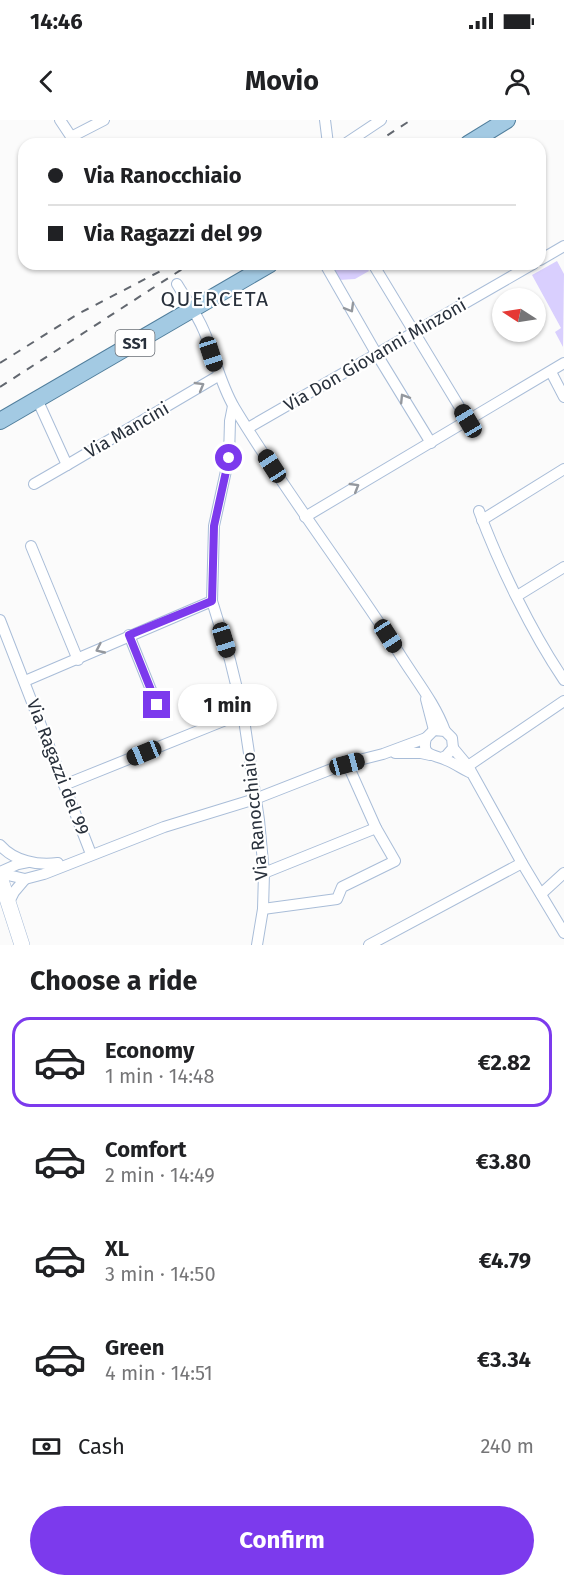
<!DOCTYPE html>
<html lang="en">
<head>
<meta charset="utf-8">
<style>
	:root { --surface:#fff; --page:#f6f6f6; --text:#202124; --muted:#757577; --line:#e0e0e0; --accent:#7c3aed }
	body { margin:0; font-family:"Fira Sans",sans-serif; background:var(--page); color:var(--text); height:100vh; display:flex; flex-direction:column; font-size:22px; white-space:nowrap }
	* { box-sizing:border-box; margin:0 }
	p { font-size:20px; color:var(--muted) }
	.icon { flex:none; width:33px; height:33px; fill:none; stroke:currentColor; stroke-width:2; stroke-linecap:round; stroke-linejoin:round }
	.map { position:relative; height:825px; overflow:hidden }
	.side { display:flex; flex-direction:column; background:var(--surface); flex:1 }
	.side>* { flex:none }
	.guide { position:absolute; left:18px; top:18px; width:528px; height:132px; border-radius:18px; box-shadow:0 2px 4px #0004; display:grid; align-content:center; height:132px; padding:0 30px; background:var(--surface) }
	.needle { width:39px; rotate:282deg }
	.buttons { position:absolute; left:492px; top:168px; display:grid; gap:12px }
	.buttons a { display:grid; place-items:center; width:54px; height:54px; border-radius:50%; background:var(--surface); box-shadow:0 2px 4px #0004; font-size:30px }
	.end { position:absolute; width:27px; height:27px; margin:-14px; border:8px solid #7c3aed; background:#fff; box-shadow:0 0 0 3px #fff }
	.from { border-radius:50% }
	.bubble { position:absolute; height:42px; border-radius:21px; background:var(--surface); box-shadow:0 2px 4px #0004; font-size:20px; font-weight:700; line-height:42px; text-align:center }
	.car { position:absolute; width:18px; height:36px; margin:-18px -9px; border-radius:8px; box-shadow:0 0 4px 2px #0007; background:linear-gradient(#222 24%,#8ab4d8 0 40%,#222 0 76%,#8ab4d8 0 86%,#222 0) }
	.guide b { display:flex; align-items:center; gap:21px; height:57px; font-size:22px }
	.guide b+b { border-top:2px solid var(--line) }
	.guide i { width:15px; height:15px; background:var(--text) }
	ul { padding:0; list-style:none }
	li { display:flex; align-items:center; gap:18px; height:90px; margin:0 12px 9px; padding:0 18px; border:3px solid transparent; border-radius:18px }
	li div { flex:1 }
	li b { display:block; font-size:22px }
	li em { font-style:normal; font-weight:700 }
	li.selected { border-color:var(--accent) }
	li>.icon { width:54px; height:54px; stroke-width:1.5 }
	h2 { padding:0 30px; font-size:27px; line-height:72px }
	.pay { display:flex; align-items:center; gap:15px; height:66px; padding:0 30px; font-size:22px }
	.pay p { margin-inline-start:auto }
	.action { display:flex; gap:12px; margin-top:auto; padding:12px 30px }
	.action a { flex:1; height:69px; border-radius:36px; background:var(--accent); color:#fff; font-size:24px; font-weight:700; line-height:69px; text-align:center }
	.status { display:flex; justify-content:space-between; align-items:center; height:42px; padding:0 30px; background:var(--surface); direction:ltr }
	.status svg { height:16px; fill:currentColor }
	header { display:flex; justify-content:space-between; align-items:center; height:78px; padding:0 30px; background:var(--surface); font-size:27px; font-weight:700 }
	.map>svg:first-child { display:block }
</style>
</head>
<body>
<div class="status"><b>14:46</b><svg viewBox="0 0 49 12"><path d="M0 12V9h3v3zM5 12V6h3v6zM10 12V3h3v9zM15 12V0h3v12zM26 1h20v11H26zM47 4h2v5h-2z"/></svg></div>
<header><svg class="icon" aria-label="back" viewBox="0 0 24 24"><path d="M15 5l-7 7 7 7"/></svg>Movio<svg class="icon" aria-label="person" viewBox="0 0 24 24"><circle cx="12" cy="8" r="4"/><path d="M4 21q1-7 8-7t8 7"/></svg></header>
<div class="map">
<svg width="564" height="825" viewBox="0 0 564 825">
	<rect width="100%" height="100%" fill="#fbfbfb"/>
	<g fill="#d9cffe">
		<polygon points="557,141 564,154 563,227 555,212 561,208 532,155"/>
		<polygon points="330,144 364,144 369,151 355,159 339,160"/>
	</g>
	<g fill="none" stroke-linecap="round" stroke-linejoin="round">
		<defs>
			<g id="street">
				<polyline points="60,0 76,24"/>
				<polyline points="325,0 328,24"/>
				<polyline points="71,17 104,0"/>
				<polyline points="345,24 381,0"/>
				<polyline points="540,140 564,126"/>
				<polyline points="325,144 376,233 431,323"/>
				<polyline points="373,144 468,301"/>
				<path d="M177,164C186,179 197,194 204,211C215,237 220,263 234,287C285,372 346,450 399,533C415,559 435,583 445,611"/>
				<polyline points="551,252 564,277"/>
				<polyline points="37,279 67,345 218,256"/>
				<polyline points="233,286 230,301 229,337 214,406 212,481 230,540 243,593 259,700 264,753 263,789 257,825"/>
				<polyline points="248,308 533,144"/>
				<polyline points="34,364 67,345"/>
				<path d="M479,391C499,445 532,513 564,560"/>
				<polyline points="305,397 564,243"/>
				<polyline points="482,400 564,349"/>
				<polyline points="31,426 78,540"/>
				<polyline points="517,476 564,447"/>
				<polyline points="0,500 91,734"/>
				<polyline points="129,515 157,585"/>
				<polyline points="25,561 212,481"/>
				<polyline points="426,579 434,610"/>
				<polyline points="453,628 468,646 522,743 564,813"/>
				<polyline points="395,633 421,633 430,635"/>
				<path d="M441,638L446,636L453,628L452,618L445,611L434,610L426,618C421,637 434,634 446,640C454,643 461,648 469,652"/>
				<polyline points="468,646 564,581"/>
				<polyline points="64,665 243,593"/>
				<path d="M0,725C14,741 38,746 58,743"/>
				<polyline points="0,752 18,744 28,742"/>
				<polyline points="0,753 25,759 44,754 164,707 255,679 347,643 383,634 426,618"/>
				<polyline points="264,753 376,708"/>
				<polyline points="541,774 564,753"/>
				<polyline points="9,782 14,772 25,759"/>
				<polyline points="263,789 337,779 342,767 395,741 376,708 347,643"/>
				<polyline points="369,825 522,743"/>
			</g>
			<polyline id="secondary" points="0,757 22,825"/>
			<g id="primary">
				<polyline points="468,24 507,0"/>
				<polyline points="0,301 270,144"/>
			</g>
		</defs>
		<use href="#street" stroke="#a9bdd8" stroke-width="12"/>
		<use href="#secondary" stroke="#a9bdd8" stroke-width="16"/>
		<use href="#primary" stroke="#507e9c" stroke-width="18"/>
		<use href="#street" stroke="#fff" stroke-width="10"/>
		<use href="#secondary" stroke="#fff" stroke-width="15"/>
		<use href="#primary" stroke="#a3cae3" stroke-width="16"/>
		<g stroke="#62676f" stroke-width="2" stroke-dasharray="8 8" stroke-linecap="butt">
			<polyline points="374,24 411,0"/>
			<polyline points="0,243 78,194 174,144"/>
			<polyline points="0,267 190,144"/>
		</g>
	</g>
	<defs><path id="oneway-chevron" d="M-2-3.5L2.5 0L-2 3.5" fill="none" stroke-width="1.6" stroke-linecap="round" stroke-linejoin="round" transform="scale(1.5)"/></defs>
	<g stroke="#94989e">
		<use href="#oneway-chevron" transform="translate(350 188) rotate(60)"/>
		<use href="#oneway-chevron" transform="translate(200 266) rotate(-30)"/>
		<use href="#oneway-chevron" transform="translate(404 278) rotate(-122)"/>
		<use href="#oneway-chevron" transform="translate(355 367) rotate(-31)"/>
		<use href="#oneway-chevron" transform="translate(100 529) rotate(155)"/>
	</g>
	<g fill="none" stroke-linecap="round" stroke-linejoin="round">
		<polyline stroke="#7c3aed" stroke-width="8" points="157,585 129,515 212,481 214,406 229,338"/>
	</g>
	<g text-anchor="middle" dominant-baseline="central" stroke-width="4.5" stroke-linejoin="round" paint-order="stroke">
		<rect fill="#fff" stroke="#696f76" stroke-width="1.5" x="115.5" y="210" width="39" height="26" rx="4.5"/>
		<g font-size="16" font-weight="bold" fill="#29313c">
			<text x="135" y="223">SS1</text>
		</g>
		<g font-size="18" fill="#29313c" stroke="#fff">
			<text transform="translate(375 235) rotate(-30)">Via Don Giovanni Minzoni</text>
			<text transform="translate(127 310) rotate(-30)">Via Mancini</text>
			<text transform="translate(58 647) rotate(69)">Via Ragazzi del 99</text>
			<text transform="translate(255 696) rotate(-96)">Via Ranocchiaio</text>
		</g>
		<g font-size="21" letter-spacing="1.5" fill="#29313c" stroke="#fff">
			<text x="215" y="179">QUERCETA</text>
		</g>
	</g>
</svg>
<div class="buttons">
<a><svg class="needle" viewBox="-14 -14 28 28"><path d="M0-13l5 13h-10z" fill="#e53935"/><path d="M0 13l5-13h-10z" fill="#757577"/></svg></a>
</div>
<i class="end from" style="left:229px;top:338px"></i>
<i class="end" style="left:157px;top:585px"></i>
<div class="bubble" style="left:178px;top:564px;width:99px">1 min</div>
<i class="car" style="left:211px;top:234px;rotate:162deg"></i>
<i class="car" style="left:468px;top:301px;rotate:329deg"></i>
<i class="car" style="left:272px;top:346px;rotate:327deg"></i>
<i class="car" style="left:388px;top:516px;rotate:147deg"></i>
<i class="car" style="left:224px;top:520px;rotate:163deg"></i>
<i class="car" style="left:144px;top:633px;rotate:248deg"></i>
<i class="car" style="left:347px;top:644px;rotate:75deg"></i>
<div class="guide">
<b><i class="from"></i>Via Ranocchiaio</b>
<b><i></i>Via Ragazzi del 99</b>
</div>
</div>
<section class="side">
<h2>Choose a ride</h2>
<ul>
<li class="selected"><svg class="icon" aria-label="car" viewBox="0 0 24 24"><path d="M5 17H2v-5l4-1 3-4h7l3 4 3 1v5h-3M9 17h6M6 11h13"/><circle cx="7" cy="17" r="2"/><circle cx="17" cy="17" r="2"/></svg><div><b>Economy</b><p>1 min · 14:48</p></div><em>€2.82</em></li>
<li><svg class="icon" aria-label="car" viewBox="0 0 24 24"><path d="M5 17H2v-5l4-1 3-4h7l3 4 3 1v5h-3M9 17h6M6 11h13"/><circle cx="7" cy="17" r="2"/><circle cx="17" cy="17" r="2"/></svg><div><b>Comfort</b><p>2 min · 14:49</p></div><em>€3.80</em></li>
<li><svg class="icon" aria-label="car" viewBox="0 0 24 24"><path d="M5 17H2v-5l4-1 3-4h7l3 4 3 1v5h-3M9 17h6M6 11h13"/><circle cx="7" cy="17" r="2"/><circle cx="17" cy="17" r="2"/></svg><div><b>XL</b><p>3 min · 14:50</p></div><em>€4.79</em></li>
<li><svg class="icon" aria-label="car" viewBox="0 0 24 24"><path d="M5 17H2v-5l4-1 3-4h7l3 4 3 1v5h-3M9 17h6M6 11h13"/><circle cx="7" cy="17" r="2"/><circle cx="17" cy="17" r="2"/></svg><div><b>Green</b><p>4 min · 14:51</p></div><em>€3.34</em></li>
</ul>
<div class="pay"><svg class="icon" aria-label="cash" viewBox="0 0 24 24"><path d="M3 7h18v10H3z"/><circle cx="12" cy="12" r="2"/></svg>Cash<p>240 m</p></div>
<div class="action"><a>Confirm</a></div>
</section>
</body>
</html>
